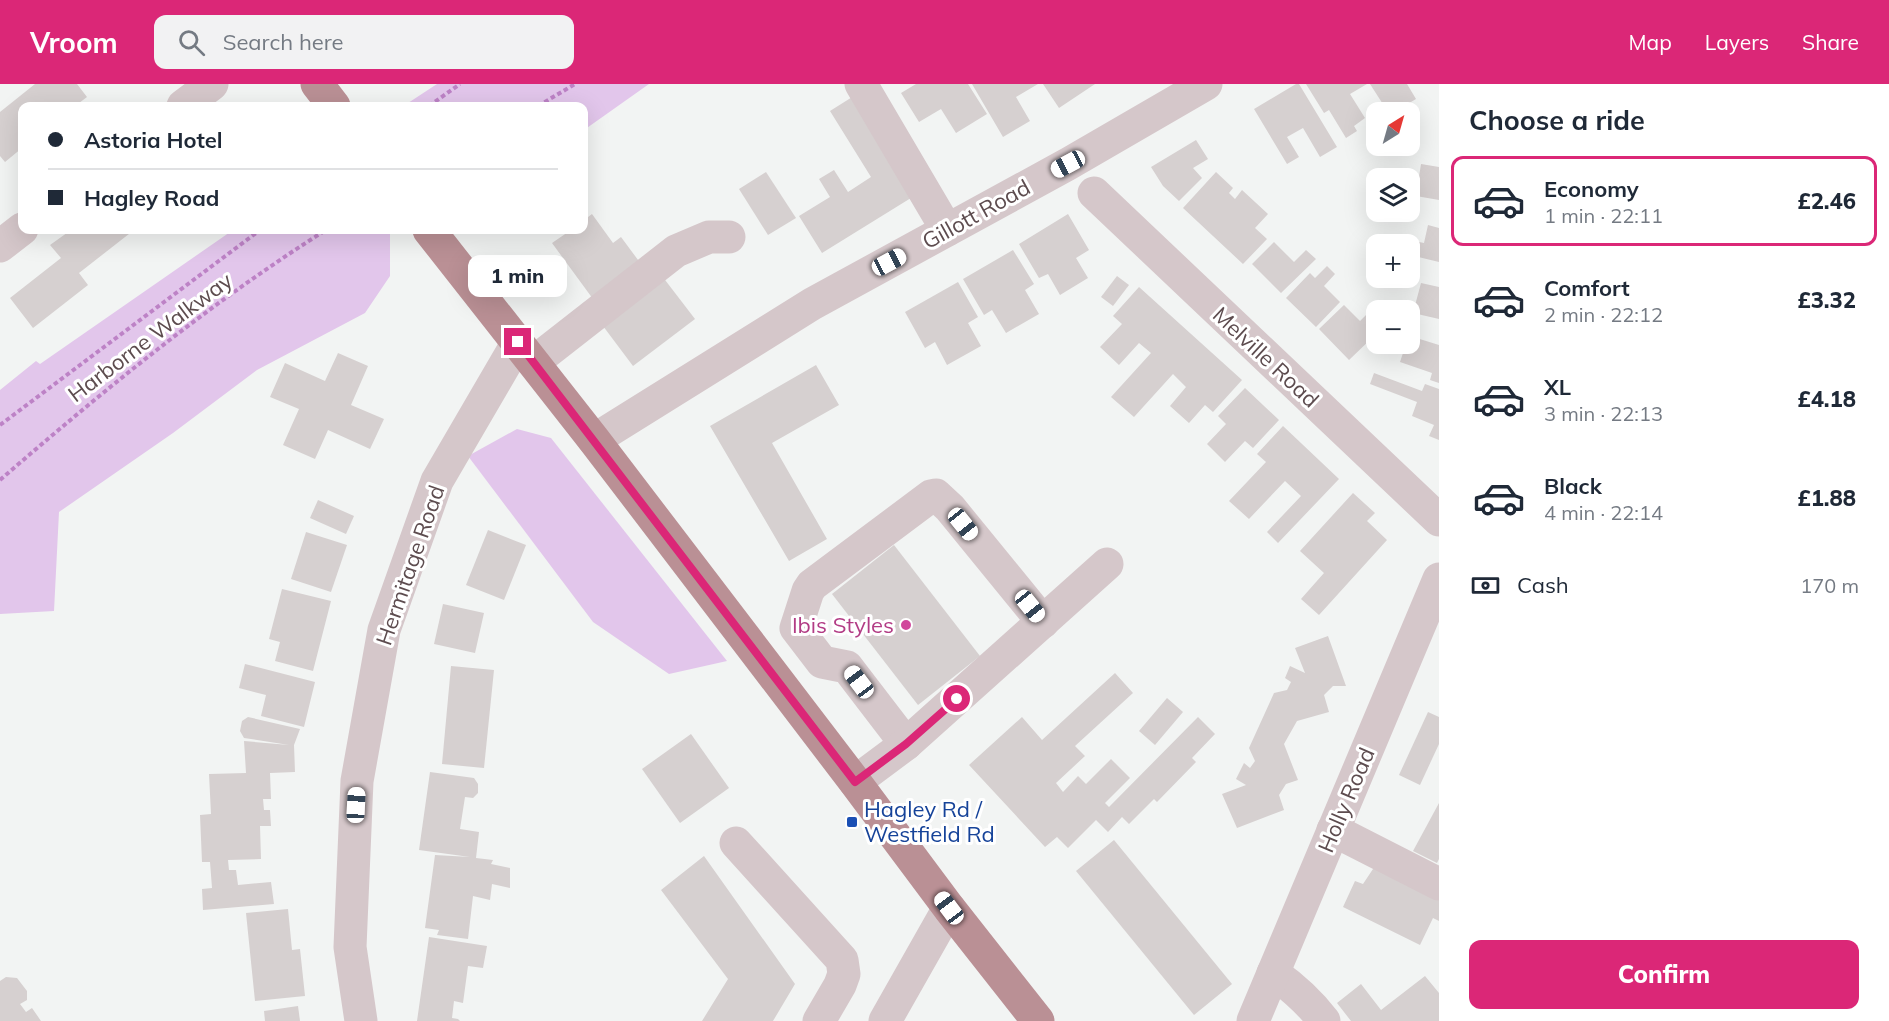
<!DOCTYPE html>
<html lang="en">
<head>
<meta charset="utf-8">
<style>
	:root { --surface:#fff; --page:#f2f2f3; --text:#1f2937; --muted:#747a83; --line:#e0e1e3; --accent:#db2777 }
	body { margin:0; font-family:Mulish,sans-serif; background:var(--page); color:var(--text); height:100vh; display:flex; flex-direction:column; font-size:22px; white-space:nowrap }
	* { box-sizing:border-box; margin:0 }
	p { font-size:20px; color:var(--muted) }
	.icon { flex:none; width:33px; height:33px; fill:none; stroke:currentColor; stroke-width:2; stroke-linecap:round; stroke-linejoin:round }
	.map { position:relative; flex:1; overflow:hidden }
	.sheet { display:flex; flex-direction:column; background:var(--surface); width:450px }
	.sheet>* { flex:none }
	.guide { position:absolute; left:18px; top:18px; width:570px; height:132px; border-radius:12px; box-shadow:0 6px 24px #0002; display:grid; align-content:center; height:132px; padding:0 30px; background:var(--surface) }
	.needle { width:39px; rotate:37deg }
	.controls { position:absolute; left:1366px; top:18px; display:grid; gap:12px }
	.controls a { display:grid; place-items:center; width:54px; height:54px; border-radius:12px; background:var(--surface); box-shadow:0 6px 24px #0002; font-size:30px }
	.end { position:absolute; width:27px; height:27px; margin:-14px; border:8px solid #db2777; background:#fff; box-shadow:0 0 0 3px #fff }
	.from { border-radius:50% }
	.bubble { position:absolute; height:42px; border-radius:12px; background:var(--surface); box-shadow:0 6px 24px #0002; font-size:20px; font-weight:800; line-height:42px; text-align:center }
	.car { position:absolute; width:18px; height:36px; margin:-18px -9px; border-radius:8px; box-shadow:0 0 4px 2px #0007; background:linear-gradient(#fff 24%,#345 0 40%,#fff 0 76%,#345 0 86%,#fff 0) }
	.guide b { display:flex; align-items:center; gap:21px; height:57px; font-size:22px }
	.guide b+b { border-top:2px solid var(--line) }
	.guide i { width:15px; height:15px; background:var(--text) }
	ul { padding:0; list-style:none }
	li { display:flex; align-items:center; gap:18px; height:90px; margin:0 12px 9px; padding:0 18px; border:3px solid transparent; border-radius:12px }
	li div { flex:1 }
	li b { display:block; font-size:22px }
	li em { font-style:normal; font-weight:800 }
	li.current { border-color:var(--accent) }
	li>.icon { width:54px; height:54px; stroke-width:1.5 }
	h2 { padding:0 30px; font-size:27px; line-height:72px }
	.pay { display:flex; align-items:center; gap:15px; height:66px; padding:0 30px; font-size:22px }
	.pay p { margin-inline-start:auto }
	.action { display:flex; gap:12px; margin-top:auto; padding:12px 30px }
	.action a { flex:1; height:69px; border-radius:12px; background:var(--accent); color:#fff; font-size:24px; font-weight:800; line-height:69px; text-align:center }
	header { display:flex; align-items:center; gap:36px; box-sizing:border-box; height:84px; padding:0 30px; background:var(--accent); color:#fff }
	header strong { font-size:28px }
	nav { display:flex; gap:33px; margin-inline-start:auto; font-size:21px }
	.search { width:420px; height:54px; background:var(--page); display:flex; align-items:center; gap:15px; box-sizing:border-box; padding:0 21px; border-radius:12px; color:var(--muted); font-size:22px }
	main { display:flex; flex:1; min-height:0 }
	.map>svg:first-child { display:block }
</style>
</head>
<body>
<header>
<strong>Vroom</strong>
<div class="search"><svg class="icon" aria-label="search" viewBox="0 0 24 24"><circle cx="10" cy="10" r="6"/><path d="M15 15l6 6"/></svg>Search here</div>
<nav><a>Map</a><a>Layers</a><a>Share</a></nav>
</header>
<main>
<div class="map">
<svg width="1439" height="937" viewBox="0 0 1439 937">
	<rect width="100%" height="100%" fill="#f2f4f3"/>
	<g fill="#e2c6eb">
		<polygon points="437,0 649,0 584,46 584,22 384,22 405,21"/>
		<polygon points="233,146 390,146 390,192 365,229 257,286 173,349 59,428 54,527 0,530 0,306 36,277 40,280"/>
		<polygon points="517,345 551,354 727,577 669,590 593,538 468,372"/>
	</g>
	<g fill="#d6d0d0">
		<polygon points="35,0 77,0 87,13 75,22 22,22 22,64 5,78 0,72 0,28"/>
		<polygon points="916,0 968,0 987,30 956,49 941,25 919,38 901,9"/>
		<polygon points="972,0 1038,0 1016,13 1030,37 1003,53"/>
		<polygon points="1043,0 1095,0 1059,24"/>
		<polygon points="1296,0 1299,0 1337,63 1320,73 1303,44 1287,53 1299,73 1287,80 1254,25"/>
		<polygon points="1306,0 1367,0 1350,10 1365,34 1354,42 1357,47 1346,54 1329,26 1324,29"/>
		<polygon points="1370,0 1407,0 1416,15 1394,28 1388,28"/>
		<polygon points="857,10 919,109 822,169 799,132 830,113 819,95 834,86 848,108 871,93 830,27"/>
		<polygon points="1196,56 1208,75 1193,84 1202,94 1179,117 1163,102 1151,83"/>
		<polygon points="1421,80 1439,83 1439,116 1416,112"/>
		<polygon points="766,88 796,134 768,151 739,105"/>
		<polygon points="1216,88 1233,104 1229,109 1235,115 1242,106 1268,130 1255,144 1267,155 1243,180 1183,124"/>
		<polygon points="592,130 613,159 621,153 641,180 593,215 552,159 571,146 584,146 584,136"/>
		<polygon points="1068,130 1089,166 1076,174 1088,194 1060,211 1048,190 1039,194 1019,160"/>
		<polygon points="1428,141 1439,144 1439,178 1410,171 1410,160 1398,160 1400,154 1424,159"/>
		<polygon points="71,146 134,146 79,189 88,201 33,244 10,214 61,174 50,161"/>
		<polygon points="1274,158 1294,178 1306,166 1316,175 1281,209 1252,180"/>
		<polygon points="1013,166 1034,200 1025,206 1039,230 1006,249 992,226 984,231 963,195"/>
		<polygon points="1327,182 1335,190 1324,202 1340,218 1316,243 1286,214 1310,189 1315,194"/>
		<polygon points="662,192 695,235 633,282 600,238"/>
		<polygon points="1117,192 1129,201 1113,222 1101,213"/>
		<polygon points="958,198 978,233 968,239 981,262 947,281 935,258 925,264 905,228"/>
		<polygon points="1421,199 1439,203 1439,235 1413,229"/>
		<polygon points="1139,203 1242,296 1213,328 1205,321 1189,339 1170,322 1186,303 1173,290 1134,333 1111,313 1151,269 1139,259 1119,281 1100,263 1122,240 1113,232"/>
		<polygon points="1344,221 1360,237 1372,225 1377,231 1377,238 1368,246 1374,252 1349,276 1319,245"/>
		<polygon points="1410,252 1439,261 1439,299 1430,296 1432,289 1400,278 1406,260 1410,260"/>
		<polygon points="338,269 368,282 351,321 384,335 370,365 328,346 315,375 283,361 299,325 270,313 285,279 325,297"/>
		<polygon points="816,281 839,321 772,359 827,455 789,477 710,342"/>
		<polygon points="1374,289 1422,307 1425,300 1439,305 1439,356 1429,352 1434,341 1412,332 1417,318 1370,300"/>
		<polygon points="1245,304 1279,336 1253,364 1245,357 1225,378 1207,360 1226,340 1218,332"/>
		<polygon points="1283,342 1339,395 1278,459 1267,448 1301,412 1285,397 1249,435 1229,417 1266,378 1257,370"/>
		<polygon points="1353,409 1375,429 1367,437 1387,456 1319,531 1301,515 1324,489 1300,467"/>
		<polygon points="318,416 354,432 346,450 310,434"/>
		<polygon points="488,446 526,461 504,516 466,501"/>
		<polygon points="306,448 347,461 331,508 291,495"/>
		<polygon points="894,461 980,572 918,621 832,510"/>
		<polygon points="282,505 331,517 313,587 275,577 280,558 269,555"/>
		<polygon points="443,520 484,529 475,569 434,560"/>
		<polygon points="1328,552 1346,602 1333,602 1324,611 1329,628 1297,637 1284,660 1298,696 1286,700 1279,711 1284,726 1237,744 1222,710 1246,701 1236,695 1244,679 1250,684 1255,677 1249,664 1274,609 1287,606 1291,598 1285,594 1290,582 1305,589 1295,564"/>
		<polygon points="245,580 315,598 304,643 261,632 266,611 239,604"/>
		<polygon points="451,582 494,586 484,684 442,680"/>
		<polygon points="1115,589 1133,609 1075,662 1085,672 1056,699 1063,708 1078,692 1086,700 1111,675 1130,694 1105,719 1109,723 1198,633 1215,650 1192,674 1196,678 1157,718 1154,715 1129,740 1122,733 1108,748 1096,736 1068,764 1057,753 1045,763 969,681 1022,633 1042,656"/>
		<polygon points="1167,614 1183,628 1155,661 1139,647"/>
		<polygon points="1428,628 1439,633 1439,660 1420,701 1399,691"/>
		<polygon points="248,633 300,645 294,661 295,688 270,689 271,715 263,715 264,726 270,726 271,742 260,742 261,775 228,776 229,786 236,786 238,801 271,798 274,820 203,826 202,805 212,804 210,778 202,778 200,731 211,730 209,690 246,689 244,657 289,661 244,654 240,647 242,637"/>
		<polygon points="691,650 729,704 680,739 642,685"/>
		<polygon points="430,688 474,694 478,700 478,709 473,714 465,713 460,745 479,748 476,774 493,776 491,780 510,784 510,804 492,800 490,816 473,812 468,855 437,851 439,846 425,844 435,771 470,773 419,766"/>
		<polygon points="1439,719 1439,775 1437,779 1413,767"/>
		<polygon points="1114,756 1232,900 1194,931 1076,787"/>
		<polygon points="704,772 795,900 773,937 702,937 728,895 661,806"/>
		<polygon points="1377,779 1439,811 1439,837 1433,834 1420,861 1343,823 1355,797 1363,800"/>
		<polygon points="288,825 292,866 300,865 305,912 255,917 246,829"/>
		<polygon points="429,853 487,862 483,884 468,882 463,919 454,917 452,934 458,935 460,937 417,937"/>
		<polygon points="1425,892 1439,909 1439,937 1351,937 1337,919 1361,900 1381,926"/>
		<polygon points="6,893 17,894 27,907 27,916 20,920 26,928 32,924 41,937 0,937 0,897"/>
		<polygon points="298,922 300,937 265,937 264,927"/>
	</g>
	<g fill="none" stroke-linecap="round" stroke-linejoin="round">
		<g stroke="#bd82c6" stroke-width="4" stroke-dasharray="4.5 3" stroke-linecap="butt">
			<polyline points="429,22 460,0"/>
			<polyline points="538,22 575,0"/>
			<polyline points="314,146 318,151"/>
			<polyline points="0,341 260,146"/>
			<path d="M0,396C104,306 210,219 326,146"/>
		</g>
		<g stroke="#d5c7ca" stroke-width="33">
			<polyline points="861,0 947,146"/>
			<polyline points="183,22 212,0"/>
			<polyline points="1094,109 1439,436"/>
			<polyline points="0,162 22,145"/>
			<polyline points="534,278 676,167 709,153 729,153"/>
			<polyline points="594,356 812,220 1068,80 1206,0"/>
			<polyline points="906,660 847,583 822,578 796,544 808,507 812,501 931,412 936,411 950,424 1043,538"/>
			<polyline points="855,698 906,660 1107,480"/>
			<polyline points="1333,746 1439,800"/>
			<polyline points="736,759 842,876 844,890 840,901 819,937"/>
			<path d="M1273,889C1293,903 1309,917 1324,937"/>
			<polyline points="361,937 350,863 357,697 384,546 437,397 518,258"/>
			<polyline points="885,937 949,824"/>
			<polyline points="1253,937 1439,495"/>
		</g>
		<g stroke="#ba9095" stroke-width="33">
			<polyline points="317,0 334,22"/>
			<polyline points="429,146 594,356 855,698 949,824 1038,937"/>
		</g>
	</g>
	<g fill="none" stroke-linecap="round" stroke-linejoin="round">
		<polyline stroke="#db2777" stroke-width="8" points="518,258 855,698 906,660 957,615"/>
	</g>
	<circle fill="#d1479c" stroke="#fff" stroke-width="2" cx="906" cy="541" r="6"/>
	<rect fill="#1a4fb4" stroke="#fff" stroke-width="2" x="846" y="732" width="12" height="12" rx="3"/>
	<g text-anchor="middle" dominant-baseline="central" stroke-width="6" stroke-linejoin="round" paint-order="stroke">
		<g font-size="22" fill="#5d4c4f" stroke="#fff">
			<text transform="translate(976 130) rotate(-29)">Gillott Road</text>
			<text transform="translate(150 253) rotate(-37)">Harborne Walkway</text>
			<text transform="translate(1266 273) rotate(43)">Melville Road</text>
			<text transform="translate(410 481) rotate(-71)">Hermitage Road</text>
			<text transform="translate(1346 716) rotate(-67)">Holly Road</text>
		</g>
		<g font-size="22" fill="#b23c85" stroke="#fff" text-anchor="end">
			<text x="894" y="541">Ibis Styles</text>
		</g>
		<g font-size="22" fill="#164399" stroke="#fff" text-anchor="start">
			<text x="864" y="725">Hagley Rd /<tspan x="864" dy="25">Westfield Rd</tspan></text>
		</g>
	</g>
</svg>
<div class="controls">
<a><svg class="needle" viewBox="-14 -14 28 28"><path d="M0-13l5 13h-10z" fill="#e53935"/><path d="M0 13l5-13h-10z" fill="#747a83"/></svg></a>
<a><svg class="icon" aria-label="layers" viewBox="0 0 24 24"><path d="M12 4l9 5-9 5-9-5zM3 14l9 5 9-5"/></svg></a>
<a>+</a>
<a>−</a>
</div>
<i class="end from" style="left:957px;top:615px"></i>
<i class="end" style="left:518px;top:258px"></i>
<div class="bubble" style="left:468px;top:171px;width:99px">1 min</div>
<i class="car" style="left:1068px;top:80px;rotate:242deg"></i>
<i class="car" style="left:889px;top:178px;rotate:62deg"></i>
<i class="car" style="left:963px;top:440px;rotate:141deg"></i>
<i class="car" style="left:1030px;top:522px;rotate:141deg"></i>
<i class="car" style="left:859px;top:598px;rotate:323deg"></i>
<i class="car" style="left:356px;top:721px;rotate:3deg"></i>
<i class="car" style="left:949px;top:824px;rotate:323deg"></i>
<div class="guide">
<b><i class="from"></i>Astoria Hotel</b>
<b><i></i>Hagley Road</b>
</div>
</div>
<section class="sheet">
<h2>Choose a ride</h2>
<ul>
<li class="current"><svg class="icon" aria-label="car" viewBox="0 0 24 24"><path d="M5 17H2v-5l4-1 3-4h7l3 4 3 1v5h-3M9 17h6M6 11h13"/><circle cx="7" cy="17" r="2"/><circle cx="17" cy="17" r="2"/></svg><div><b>Economy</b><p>1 min · 22:11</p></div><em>£2.46</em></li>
<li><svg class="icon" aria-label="car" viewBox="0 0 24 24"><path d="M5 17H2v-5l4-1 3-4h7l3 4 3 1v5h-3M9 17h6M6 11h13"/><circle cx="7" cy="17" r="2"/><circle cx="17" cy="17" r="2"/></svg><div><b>Comfort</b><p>2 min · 22:12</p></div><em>£3.32</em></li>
<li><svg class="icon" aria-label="car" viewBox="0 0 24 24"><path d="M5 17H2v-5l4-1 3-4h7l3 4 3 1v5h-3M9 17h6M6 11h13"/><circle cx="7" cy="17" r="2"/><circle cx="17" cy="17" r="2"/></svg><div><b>XL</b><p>3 min · 22:13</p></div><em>£4.18</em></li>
<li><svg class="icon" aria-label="car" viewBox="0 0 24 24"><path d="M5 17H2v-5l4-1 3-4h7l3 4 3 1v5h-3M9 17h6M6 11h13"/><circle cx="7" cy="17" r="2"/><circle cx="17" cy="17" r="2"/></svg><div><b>Black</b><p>4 min · 22:14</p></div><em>£1.88</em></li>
</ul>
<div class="pay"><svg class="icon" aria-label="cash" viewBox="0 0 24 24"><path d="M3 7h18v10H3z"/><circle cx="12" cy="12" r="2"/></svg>Cash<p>170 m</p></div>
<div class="action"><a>Confirm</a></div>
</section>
</main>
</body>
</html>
